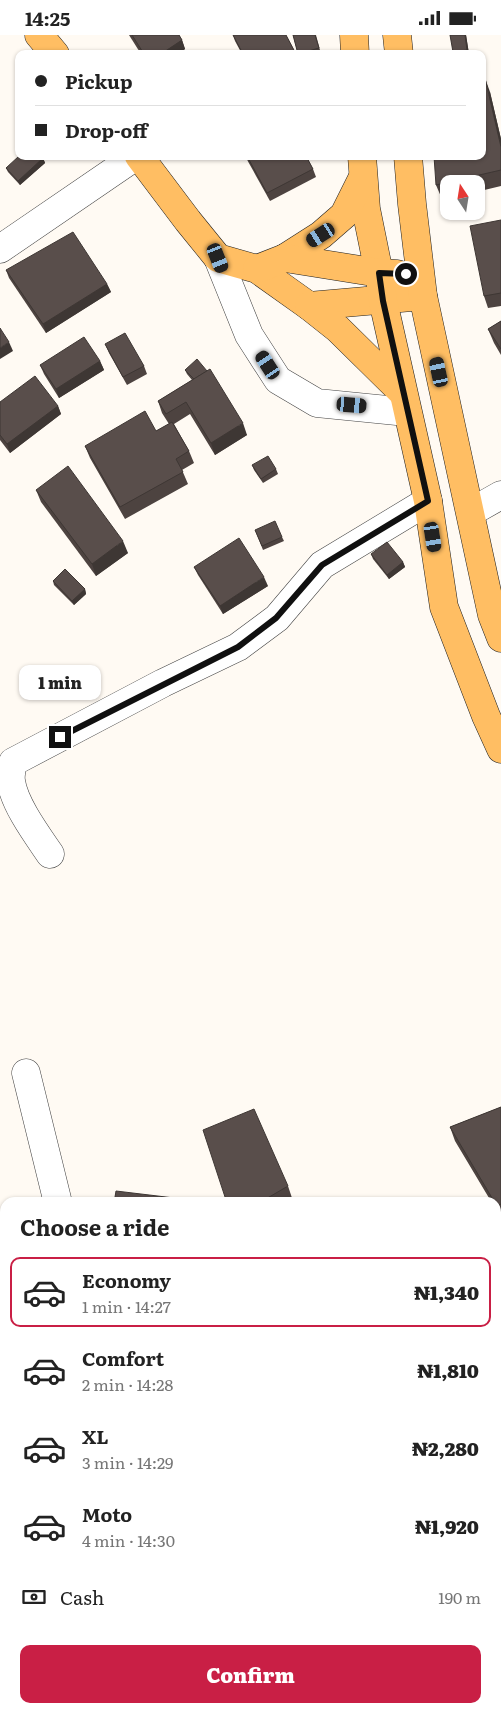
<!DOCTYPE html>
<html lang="en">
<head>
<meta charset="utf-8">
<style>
	:root { --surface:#fff; --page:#f6f6f6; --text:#222; --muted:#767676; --line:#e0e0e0; --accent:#c91f45 }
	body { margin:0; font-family:Literata,serif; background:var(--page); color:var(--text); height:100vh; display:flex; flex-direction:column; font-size:19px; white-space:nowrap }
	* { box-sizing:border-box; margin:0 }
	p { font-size:16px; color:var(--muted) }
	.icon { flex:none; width:28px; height:28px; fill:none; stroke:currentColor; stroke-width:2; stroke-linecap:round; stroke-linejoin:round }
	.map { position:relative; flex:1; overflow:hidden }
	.details { position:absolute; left:0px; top:1162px; width:501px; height:516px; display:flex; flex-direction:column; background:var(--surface); border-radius:15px 15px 0 0; box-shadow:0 1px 4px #0004 }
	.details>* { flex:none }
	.banner { position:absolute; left:15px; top:15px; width:471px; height:110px; border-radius:10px; box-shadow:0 1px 4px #0004; display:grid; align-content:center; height:110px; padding:0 20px; background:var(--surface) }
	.needle { width:32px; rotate:348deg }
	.buttons { position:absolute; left:440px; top:140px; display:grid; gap:10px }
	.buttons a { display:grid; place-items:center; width:45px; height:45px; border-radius:10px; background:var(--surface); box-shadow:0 1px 4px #0004; font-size:25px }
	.end { position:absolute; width:22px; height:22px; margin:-11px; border:6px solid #101010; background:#fff; box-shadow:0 0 0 2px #fff }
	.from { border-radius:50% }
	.bubble { position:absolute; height:35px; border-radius:10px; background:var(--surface); box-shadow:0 1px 4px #0004; font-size:16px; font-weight:800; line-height:35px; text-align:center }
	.car { position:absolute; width:15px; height:30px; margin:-15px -8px; border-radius:6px; box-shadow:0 0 4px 1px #0007; background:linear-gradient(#222 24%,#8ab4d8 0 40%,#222 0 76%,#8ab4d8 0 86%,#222 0) }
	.banner b { display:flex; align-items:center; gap:18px; height:48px; font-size:19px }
	.banner b+b { border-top:1px solid var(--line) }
	.banner i { width:12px; height:12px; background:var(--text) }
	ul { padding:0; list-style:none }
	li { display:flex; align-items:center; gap:15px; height:70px; margin:0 10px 8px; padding:0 10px; border:2px solid transparent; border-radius:10px }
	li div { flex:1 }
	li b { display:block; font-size:19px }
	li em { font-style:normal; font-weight:800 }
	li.selected { border-color:var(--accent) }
	li>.icon { width:45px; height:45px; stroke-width:1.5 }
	h2 { padding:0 20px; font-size:22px; line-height:60px }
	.pay { display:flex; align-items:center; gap:12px; height:55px; padding:0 20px; font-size:19px }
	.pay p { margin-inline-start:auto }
	.cta { display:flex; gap:10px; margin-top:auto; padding:10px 20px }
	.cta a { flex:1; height:58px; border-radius:10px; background:var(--accent); color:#fff; font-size:20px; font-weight:800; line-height:58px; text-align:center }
	.status { display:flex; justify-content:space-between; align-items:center; height:35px; padding:0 25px; background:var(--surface); direction:ltr }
	.status svg { height:14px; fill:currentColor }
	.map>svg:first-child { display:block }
</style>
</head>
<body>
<div class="status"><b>14:25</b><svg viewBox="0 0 49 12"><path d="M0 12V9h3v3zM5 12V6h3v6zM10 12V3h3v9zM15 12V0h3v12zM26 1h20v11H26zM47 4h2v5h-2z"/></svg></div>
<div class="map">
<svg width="501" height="1678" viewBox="0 0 501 1678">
	<rect width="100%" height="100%" fill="#fffaf3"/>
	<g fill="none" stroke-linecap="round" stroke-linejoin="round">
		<defs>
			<g id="minor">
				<polyline points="0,214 136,121"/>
				<polyline points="218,223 249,300 278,345 317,368 407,377"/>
				<polyline points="471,477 501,460"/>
				<path d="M50,819C37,800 14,769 11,746C10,740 12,733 13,727L163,648L238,612L277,583L322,530L428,466"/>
				<polyline points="26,1038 58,1168"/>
				<polyline points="190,1674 190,1678"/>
				<polyline points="443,1674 444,1678"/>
			</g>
			<g id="major">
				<polyline points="39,0 55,19"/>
				<polyline points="354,0 355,19"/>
				<polyline points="397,0 399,19"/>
				<polyline points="139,121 188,186 218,223 257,234 309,271 423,261"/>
				<polyline points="362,121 366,174 379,238 383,266 428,466 444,572 486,681 501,714"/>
				<polyline points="408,121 412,169 423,261 492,580 501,603"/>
				<polyline points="285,223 321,200 344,180 363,142"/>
				<polyline points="257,234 285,223 379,238 397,239"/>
				<polyline points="309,271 338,294 402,357"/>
			</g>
		</defs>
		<use href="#minor" stroke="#434343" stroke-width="29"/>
		<use href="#major" stroke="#212121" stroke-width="29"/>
		<use href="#minor" stroke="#fff" stroke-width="28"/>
		<use href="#major" stroke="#ffbe63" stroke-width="28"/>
	</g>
	<g fill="#4d4340">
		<polygon points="129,0 179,0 182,5 185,14 178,19 141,19"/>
		<polygon points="233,0 286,0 296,19 242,19 235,6"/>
		<polygon points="293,0 316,0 321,19 298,19"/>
		<polygon points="450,0 466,0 469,19 454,19"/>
		<polygon points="490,57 501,104 501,151 476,157 476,149 449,149 449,163 442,164 436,150"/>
		<polygon points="245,121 306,121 313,134 316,142 270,166"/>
		<polygon points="43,123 45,128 20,150 8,137 6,133"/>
		<polygon points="501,185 501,271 488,273 484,261"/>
		<polygon points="6,235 107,249 111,257 46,298 9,243"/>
		<polygon points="501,286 501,320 494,308 488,294"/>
		<polygon points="105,309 144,331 147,339 127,350 109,318"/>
		<polygon points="100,326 104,335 59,363 44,339 40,330"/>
		<polygon points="185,335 247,400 215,420 190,379 174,389 189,416 194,428 182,435 188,449 125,484 90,423 85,411 156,396 169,389 162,378 158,366 192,345 187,339"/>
		<polygon points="0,367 58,371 61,379 10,418 0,405"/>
		<polygon points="252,430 276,434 278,439 263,448 254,435"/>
		<polygon points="36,455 128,518 96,541 41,467"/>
		<polygon points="255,495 282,502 284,506 263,515"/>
		<polygon points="371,519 403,527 405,532 389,544 373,524"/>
		<polygon points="194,532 268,551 223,579 198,540"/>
		<polygon points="53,546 85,554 86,559 74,570 54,550"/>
		<polygon points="501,1072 501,1183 496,1175 496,1168 492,1168 455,1106 450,1092"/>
		<polygon points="288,1151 292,1163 284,1168 227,1168"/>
		<polygon points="501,1423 501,1458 496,1459 496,1424"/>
		<polygon points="496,1525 501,1536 501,1578 496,1569"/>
	</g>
	<g fill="#3e3734">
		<polygon points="465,0 466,0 469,19 467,15"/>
		<polygon points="182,5 185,14 178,19 161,19"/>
		<polygon points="485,43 490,57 501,104 501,112"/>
		<polygon points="43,123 45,128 20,150 18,146"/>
		<polygon points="107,249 111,257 46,298 43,289"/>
		<polygon points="9,307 13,316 0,324 0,313"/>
		<polygon points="100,326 104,335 59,363 56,354"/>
		<polygon points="58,371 61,379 10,418 7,409"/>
		<polygon points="243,388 247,400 215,420 211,408"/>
		<polygon points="123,506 128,518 96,541 92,529"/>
		<polygon points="403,527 405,532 389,544 387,540"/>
		<polygon points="264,542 268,551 223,579 220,571"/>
		<polygon points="85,554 86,559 74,570 72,566"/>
	</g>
	<g fill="#594e4b" stroke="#3e3734">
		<polygon points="132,0 179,0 182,5 161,19 144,19"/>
		<polygon points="233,0 286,0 296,19 243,19"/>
		<polygon points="293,0 315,0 319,13 298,19"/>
		<polygon points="450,0 465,0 467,15 453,17"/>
		<polygon points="482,43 485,43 501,112 501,135 436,150 434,121 482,121"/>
		<polygon points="19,121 41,121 43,123 18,146 6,133"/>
		<polygon points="247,121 306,121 313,134 267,158"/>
		<polygon points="501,185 501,258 484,261 470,191"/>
		<polygon points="73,197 107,249 43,289 6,235"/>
		<polygon points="501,286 501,314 488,294"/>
		<polygon points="0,293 9,307 0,313"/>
		<polygon points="125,298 144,331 123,342 105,309"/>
		<polygon points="84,302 100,326 56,354 40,330"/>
		<polygon points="197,324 207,336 194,344 185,335"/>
		<polygon points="210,334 243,388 211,408 186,367 166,379 158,366"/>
		<polygon points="35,341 58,371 7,409 0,400 0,367"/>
		<polygon points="145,376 156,396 172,387 189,416 176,424 183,437 120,472 85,411"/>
		<polygon points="268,421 276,434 261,444 252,430"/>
		<polygon points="68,431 123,506 92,529 36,455"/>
		<polygon points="275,486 282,502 262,511 255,495"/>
		<polygon points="239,503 264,542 220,571 194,532"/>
		<polygon points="387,507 403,527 387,540 371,519"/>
		<polygon points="65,534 85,554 72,566 53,546"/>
		<polygon points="501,1072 501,1169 497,1171 496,1168 495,1168 450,1092"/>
		<polygon points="254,1074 288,1151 259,1168 227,1168 203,1095"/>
		<polygon points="116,1156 199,1166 198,1168 114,1168"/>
		<polygon points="501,1423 501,1448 496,1450 496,1424"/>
		<polygon points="496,1525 501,1536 501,1545 496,1551"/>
		<polygon points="501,1545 501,1574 496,1565 496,1551"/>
	</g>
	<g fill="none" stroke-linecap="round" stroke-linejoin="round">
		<polyline stroke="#101010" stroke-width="6" points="60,702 238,612 276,583 322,530 428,466 383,266 379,238 406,239"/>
	</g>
</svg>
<div class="buttons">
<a><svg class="needle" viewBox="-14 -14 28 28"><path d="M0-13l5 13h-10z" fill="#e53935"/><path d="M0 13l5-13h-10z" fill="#767676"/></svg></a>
</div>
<i class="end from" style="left:406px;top:239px"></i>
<i class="end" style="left:60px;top:702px"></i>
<div class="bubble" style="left:19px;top:630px;width:82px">1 min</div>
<i class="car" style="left:321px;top:200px;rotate:238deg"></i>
<i class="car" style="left:218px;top:223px;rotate:158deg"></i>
<i class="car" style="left:268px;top:330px;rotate:327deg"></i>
<i class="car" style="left:439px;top:337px;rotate:348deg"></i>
<i class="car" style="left:352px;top:370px;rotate:95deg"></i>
<i class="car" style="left:433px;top:502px;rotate:171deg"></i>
<div class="banner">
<b><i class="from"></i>Pickup</b>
<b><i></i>Drop-off</b>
</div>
<section class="details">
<h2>Choose a ride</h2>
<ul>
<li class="selected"><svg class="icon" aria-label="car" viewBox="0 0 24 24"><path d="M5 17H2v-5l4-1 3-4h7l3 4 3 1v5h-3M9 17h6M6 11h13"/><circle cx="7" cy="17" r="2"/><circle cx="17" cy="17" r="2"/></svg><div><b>Economy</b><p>1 min · 14:27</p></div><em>₦1,340</em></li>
<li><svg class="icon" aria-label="car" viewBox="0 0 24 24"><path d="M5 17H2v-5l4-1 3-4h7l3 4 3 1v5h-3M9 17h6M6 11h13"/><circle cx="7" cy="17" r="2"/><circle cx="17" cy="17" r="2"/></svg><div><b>Comfort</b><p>2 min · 14:28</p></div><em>₦1,810</em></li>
<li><svg class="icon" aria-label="car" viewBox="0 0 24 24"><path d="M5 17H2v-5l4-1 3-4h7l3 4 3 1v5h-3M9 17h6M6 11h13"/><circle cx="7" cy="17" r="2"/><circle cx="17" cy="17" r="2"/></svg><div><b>XL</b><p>3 min · 14:29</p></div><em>₦2,280</em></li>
<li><svg class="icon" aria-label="car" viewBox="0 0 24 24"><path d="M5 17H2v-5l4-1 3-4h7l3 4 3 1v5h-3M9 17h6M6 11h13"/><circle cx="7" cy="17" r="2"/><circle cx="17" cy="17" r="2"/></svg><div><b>Moto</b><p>4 min · 14:30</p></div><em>₦1,920</em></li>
</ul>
<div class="pay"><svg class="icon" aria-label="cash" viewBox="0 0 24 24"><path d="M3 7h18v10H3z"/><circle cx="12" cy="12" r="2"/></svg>Cash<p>190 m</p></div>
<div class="cta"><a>Confirm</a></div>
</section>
</div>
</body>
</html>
